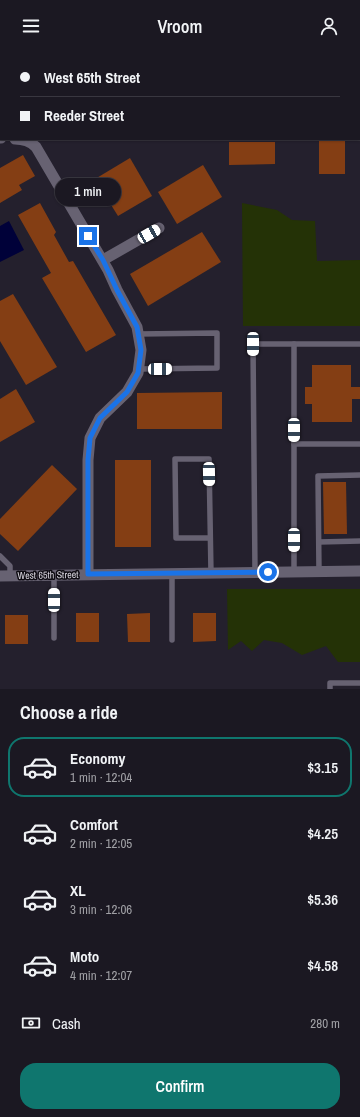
<!DOCTYPE html>
<html lang="en">
<head>
<meta charset="utf-8">
<style>
	:root { --surface:#1b1822; --page:#24212a; --text:#f1f3f6; --muted:#a0a0a5; --line:#393740; --accent:#0f766e }
	body { margin:0; font-family:"Archivo Narrow",sans-serif; background:var(--page); color:var(--text); height:100vh; display:flex; flex-direction:column; font-size:15px; white-space:nowrap }
	* { box-sizing:border-box; margin:0 }
	p { font-size:13px; color:var(--muted) }
	.icon { flex:none; width:22px; height:22px; fill:none; stroke:currentColor; stroke-width:2; stroke-linecap:round; stroke-linejoin:round }
	.map { position:relative; height:637px; overflow:hidden }
	.side { display:flex; flex-direction:column; background:var(--surface); flex:1 }
	.side>* { flex:none }
	.guide { position:absolute; left:0px; top:0px; width:360px; height:88px; box-shadow:0 1px 3px #0004,0 0 0 1px var(--line); display:grid; align-content:center; height:88px; padding:0 20px; background:var(--surface) }
	.end { position:absolute; width:18px; height:18px; margin:-9px; border:5px solid #1a73e8; background:#fff; box-shadow:0 0 0 2px #fff }
	.from { border-radius:50% }
	.bubble { position:absolute; height:28px; border-radius:14px; background:var(--surface); box-shadow:0 1px 3px #0004,0 0 0 1px var(--line); font-size:13px; font-weight:600; line-height:28px; text-align:center }
	.car { position:absolute; width:12px; height:24px; margin:-12px -6px; border-radius:5px; box-shadow:0 0 3px 1px #0007; background:linear-gradient(#fff 24%,#345 0 40%,#fff 0 76%,#345 0 86%,#fff 0) }
	.guide b { display:flex; align-items:center; gap:14px; height:38px; font-size:15px }
	.guide b+b { border-top:1px solid var(--line) }
	.guide i { width:10px; height:10px; background:var(--text) }
	ul { padding:0; list-style:none }
	li { display:flex; align-items:center; gap:12px; height:60px; margin:0 8px 6px; padding:0 12px; border:2px solid transparent; border-radius:16px }
	li div { flex:1 }
	li b { display:block; font-size:15px }
	li em { font-style:normal; font-weight:600 }
	li.selected { border-color:var(--accent) }
	li>.icon { width:36px; height:36px; stroke-width:1.5 }
	h2 { padding:0 20px; font-size:18px; line-height:48px }
	.pay { display:flex; align-items:center; gap:10px; height:44px; padding:0 20px; font-size:15px }
	.pay p { margin-inline-start:auto }
	.primary-button { display:flex; gap:8px; margin-top:auto; padding:8px 20px }
	.primary-button a { flex:1; height:46px; border-radius:16px; background:var(--accent); color:#fff; font-size:16px; font-weight:600; line-height:46px; text-align:center }
	header { display:flex; justify-content:space-between; align-items:center; height:52px; padding:0 20px; background:var(--surface); font-size:18px; font-weight:600 }
	.map>svg:first-child { display:block }
</style>
</head>
<body>
<header><svg class="icon" aria-label="menu" viewBox="0 0 24 24"><path d="M4 6h16M4 12h16M4 18h16"/></svg>Vroom<svg class="icon" aria-label="person" viewBox="0 0 24 24"><circle cx="12" cy="8" r="4"/><path d="M4 21q1-7 8-7t8 7"/></svg></header>
<div class="map">
<svg width="360" height="637" viewBox="0 0 360 637">
	<rect width="100%" height="100%" fill="#24202d"/>
	<g fill="#243206">
		<polygon points="242,151 277,158 292,168 315,169 317,209 360,208 360,274 243,274"/>
		<polygon points="227,537 360,537 360,610 338,610 326,594 302,603 282,591 264,588 252,599 241,589 228,598"/>
	</g>
	<polygon fill="#000139" points="9,169 24,198 0,210 0,174"/>
	<g fill="#843e14">
		<rect x="319" y="87" width="26" height="35"/>
		<polygon points="229,90 275,90 275,112 229,113"/>
		<polygon points="23,103 35,124 19,133 22,138 0,151 0,116"/>
		<polygon points="130,106 152,144 118,164 95,127"/>
		<polygon points="203,113 222,145 177,172 158,140"/>
		<polygon points="40,151 56,180 54,183 69,210 73,209 116,283 86,300 42,226 51,221 18,163"/>
		<polygon points="202,180 221,210 148,254 130,222"/>
		<polygon points="13,242 57,315 26,333 0,289 0,249"/>
		<polygon points="312,313 351,313 351,335 360,335 360,347 352,347 352,370 312,370 312,352 305,352 305,335 312,335"/>
		<polygon points="16,337 35,370 0,390 0,347"/>
		<polygon points="222,340 222,377 137,377 137,341"/>
		<rect x="115" y="408" width="36" height="87"/>
		<polygon points="52,413 77,437 18,499 0,482 0,467"/>
		<polygon points="323,430 346,430 347,482 324,482"/>
		<rect x="76" y="561" width="23" height="29"/>
		<polygon points="150,561 150,590 128,590 127,562"/>
		<polygon points="193,561 216,561 216,589 193,590"/>
		<rect x="5" y="563" width="23" height="29"/>
	</g>
	<g fill="none" stroke-linecap="round" stroke-linejoin="round">
		<g stroke="#676272" stroke-width="5.5">
			<polyline points="328,0 328,1"/>
			<polyline points="359,56 360,56"/>
			<polyline points="138,282 217,281 217,316 139,317"/>
			<polyline points="294,392 294,292 360,292"/>
			<polyline points="210,486 176,486 175,407 209,407 211,521"/>
			<polyline points="319,490 360,489"/>
			<polyline points="0,504 10,514 10,524"/>
			<polyline points="294,519 294,392 360,392"/>
			<polyline points="319,519 318,424 360,423"/>
			<polyline points="255,520 253,292 294,292"/>
			<polyline points="54,523 54,586"/>
			<polyline points="172,588 172,521"/>
			<polyline points="330,637 330,631 360,631"/>
		</g>
		<g stroke="#676272" stroke-width="11">
			<polyline points="121,0 122,1"/>
			<polyline points="0,86 1,86"/>
			<path d="M15,87C23,87 30,89 36,95L108,218L117,238L137,275L141,298L138,321L127,340L100,366L90,386L88,408V522"/>
			<polyline points="103,208 159,176"/>
			<polyline points="0,524 360,519"/>
		</g>
	</g>
	<g fill="none" stroke-linecap="round" stroke-linejoin="round">
		<polyline stroke="#1a73e8" stroke-width="5" points="88,184 103,208 117,238 137,275 141,298 138,321 127,340 100,366 90,386 88,408 88,522 268,520"/>
	</g>
	<g text-anchor="middle" dominant-baseline="central" stroke-width="3" stroke-linejoin="round" paint-order="stroke">
		<g font-size="10" fill="#d7d4dd" stroke="#0d0b11">
			<text transform="translate(48 523) rotate(-1)">West 65th Street</text>
		</g>
	</g>
</svg>
<i class="end from" style="left:268px;top:520px"></i>
<i class="end" style="left:88px;top:184px"></i>
<div class="bubble" style="left:55px;top:126px;width:66px">1 min</div>
<i class="car" style="left:149px;top:182px;rotate:60deg"></i>
<i class="car" style="left:253px;top:292px;rotate:180deg"></i>
<i class="car" style="left:160px;top:317px;rotate:89deg"></i>
<i class="car" style="left:294px;top:378px;rotate:180deg"></i>
<i class="car" style="left:209px;top:422px;rotate:179deg"></i>
<i class="car" style="left:294px;top:488px;rotate:180deg"></i>
<i class="car" style="left:54px;top:548px;rotate:0deg"></i>
<div class="guide">
<b><i class="from"></i>West 65th Street</b>
<b><i></i>Reeder Street</b>
</div>
</div>
<section class="side">
<h2>Choose a ride</h2>
<ul>
<li class="selected"><svg class="icon" aria-label="car" viewBox="0 0 24 24"><path d="M5 17H2v-5l4-1 3-4h7l3 4 3 1v5h-3M9 17h6M6 11h13"/><circle cx="7" cy="17" r="2"/><circle cx="17" cy="17" r="2"/></svg><div><b>Economy</b><p>1 min · 12:04</p></div><em>$3.15</em></li>
<li><svg class="icon" aria-label="car" viewBox="0 0 24 24"><path d="M5 17H2v-5l4-1 3-4h7l3 4 3 1v5h-3M9 17h6M6 11h13"/><circle cx="7" cy="17" r="2"/><circle cx="17" cy="17" r="2"/></svg><div><b>Comfort</b><p>2 min · 12:05</p></div><em>$4.25</em></li>
<li><svg class="icon" aria-label="car" viewBox="0 0 24 24"><path d="M5 17H2v-5l4-1 3-4h7l3 4 3 1v5h-3M9 17h6M6 11h13"/><circle cx="7" cy="17" r="2"/><circle cx="17" cy="17" r="2"/></svg><div><b>XL</b><p>3 min · 12:06</p></div><em>$5.36</em></li>
<li><svg class="icon" aria-label="car" viewBox="0 0 24 24"><path d="M5 17H2v-5l4-1 3-4h7l3 4 3 1v5h-3M9 17h6M6 11h13"/><circle cx="7" cy="17" r="2"/><circle cx="17" cy="17" r="2"/></svg><div><b>Moto</b><p>4 min · 12:07</p></div><em>$4.58</em></li>
</ul>
<div class="pay"><svg class="icon" aria-label="cash" viewBox="0 0 24 24"><path d="M3 7h18v10H3z"/><circle cx="12" cy="12" r="2"/></svg>Cash<p>280 m</p></div>
<div class="primary-button"><a>Confirm</a></div>
</section>
</body>
</html>
